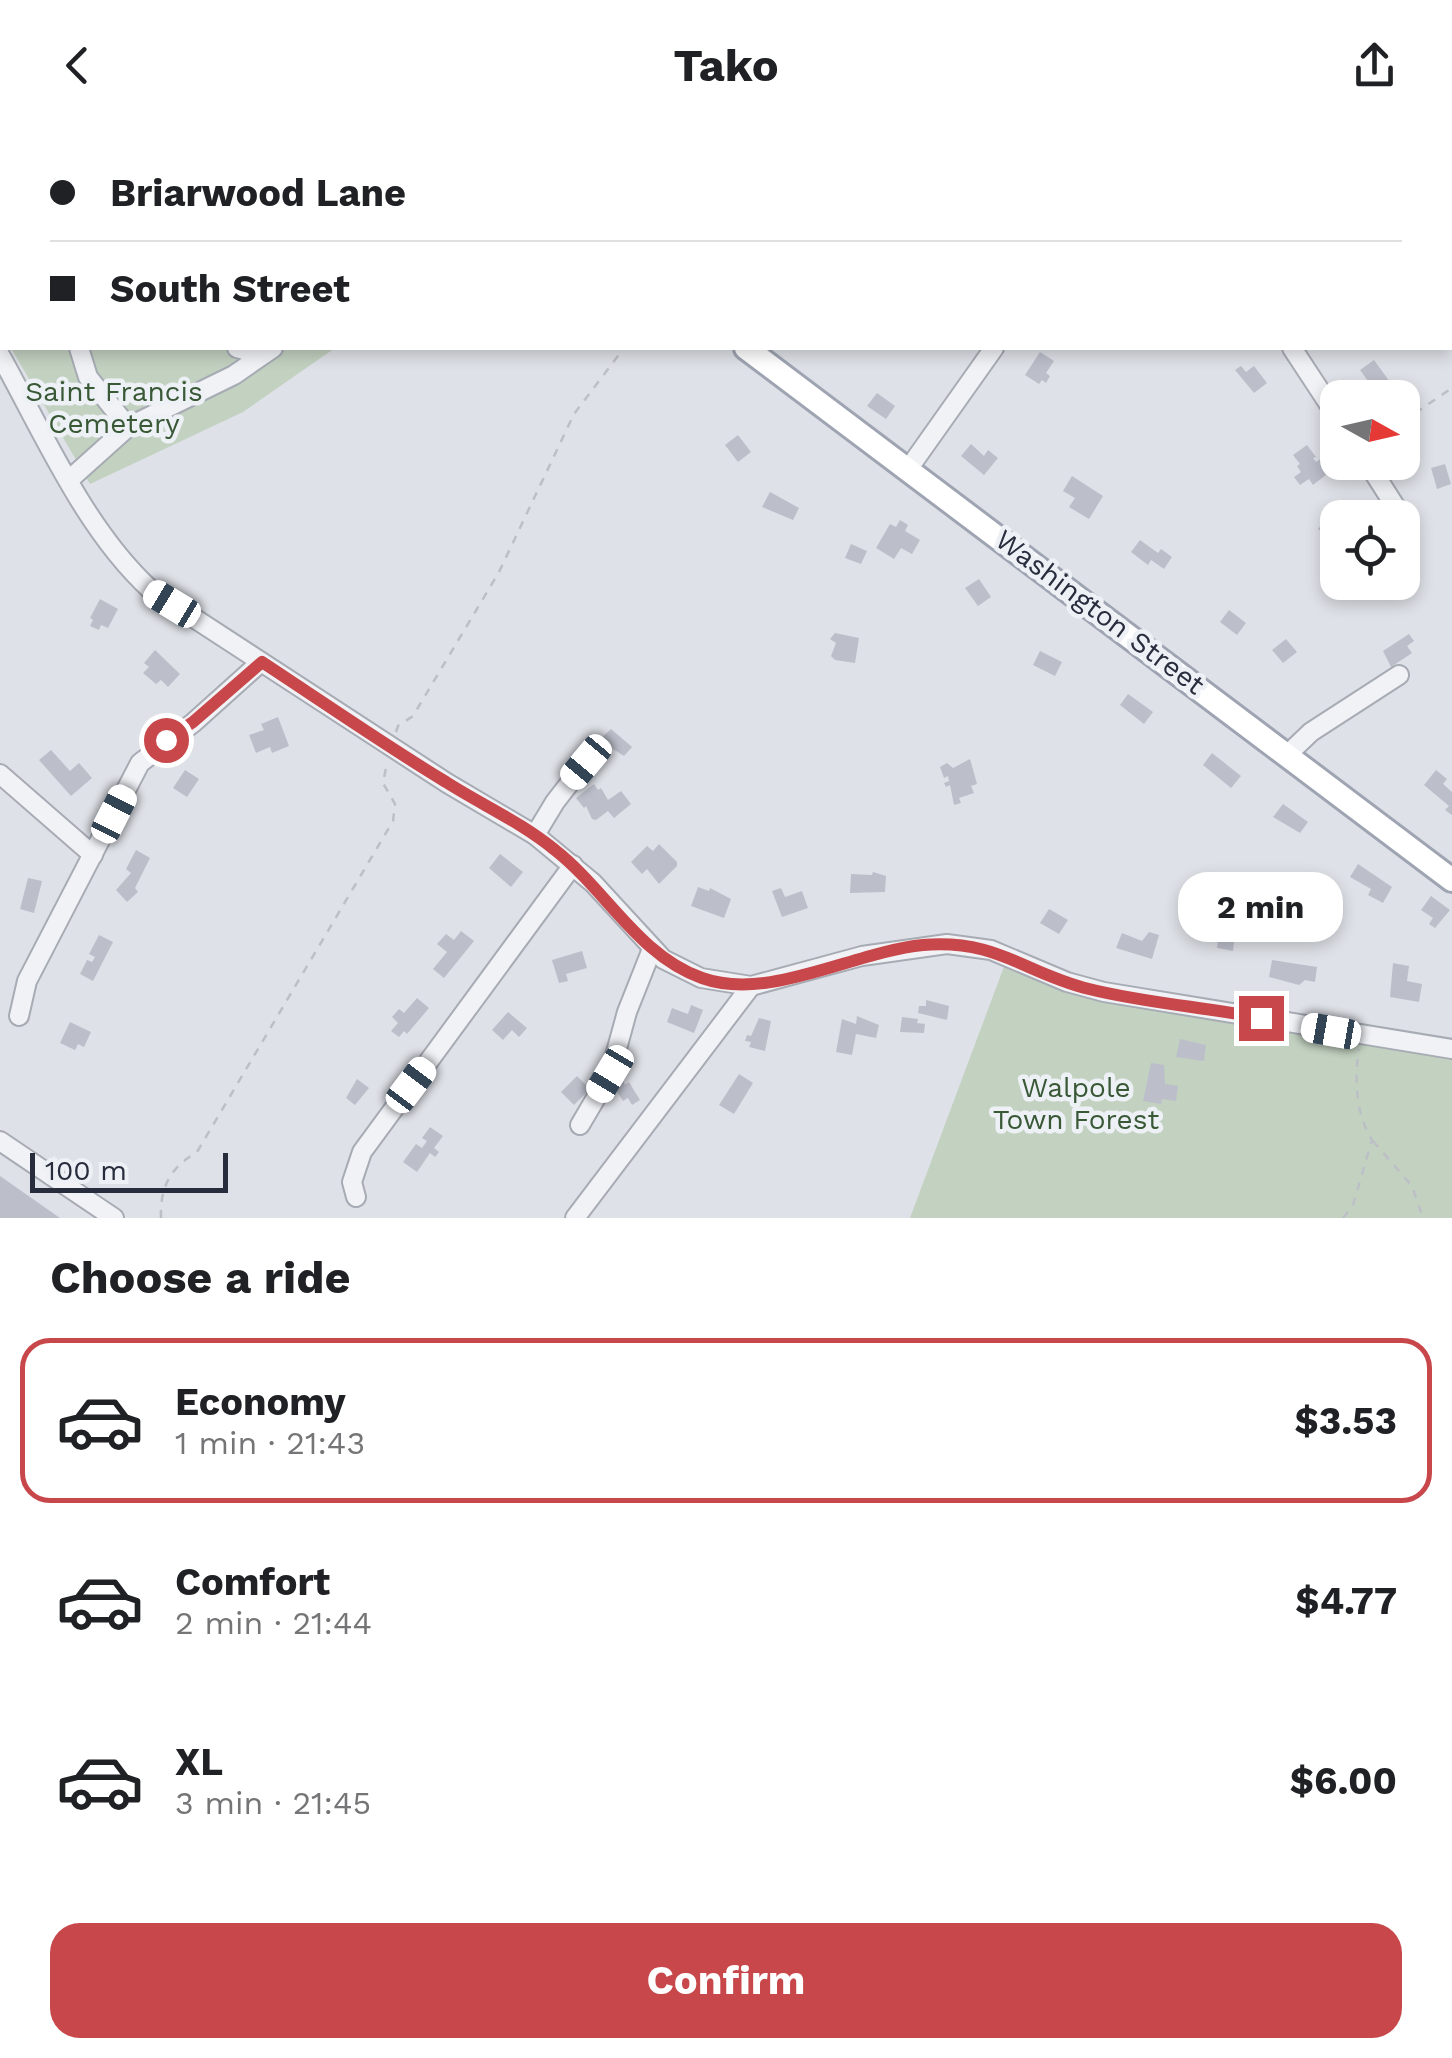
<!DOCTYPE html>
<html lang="en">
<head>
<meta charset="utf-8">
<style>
	:root { --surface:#fff; --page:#f2f2f2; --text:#202124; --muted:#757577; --line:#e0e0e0; --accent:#c8474a }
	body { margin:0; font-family:"Work Sans",sans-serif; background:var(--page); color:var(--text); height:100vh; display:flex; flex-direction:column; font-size:38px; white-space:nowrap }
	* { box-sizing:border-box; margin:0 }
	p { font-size:32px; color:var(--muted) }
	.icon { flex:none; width:55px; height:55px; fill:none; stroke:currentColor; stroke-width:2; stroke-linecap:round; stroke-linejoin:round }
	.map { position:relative; height:1088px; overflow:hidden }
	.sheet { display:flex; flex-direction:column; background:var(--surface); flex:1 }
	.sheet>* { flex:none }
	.guide { position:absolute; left:0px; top:0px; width:1452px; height:220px; box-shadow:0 5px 15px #0003; display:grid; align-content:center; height:220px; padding:0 50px; background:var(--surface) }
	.needle { width:65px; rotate:98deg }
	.tools { position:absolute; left:1320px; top:250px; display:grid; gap:20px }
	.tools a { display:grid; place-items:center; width:100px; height:100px; border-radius:20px; background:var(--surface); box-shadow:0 5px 15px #0003; font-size:50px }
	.scale { position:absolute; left:30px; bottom:25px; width:198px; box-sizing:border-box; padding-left:10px; border:5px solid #282d3d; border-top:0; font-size:28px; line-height:35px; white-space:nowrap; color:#282d3d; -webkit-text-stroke:8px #edf0f5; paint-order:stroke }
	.end { position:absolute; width:45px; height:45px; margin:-22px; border:12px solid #c8474a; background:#fff; box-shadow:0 0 0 5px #fff }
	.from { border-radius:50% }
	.bubble { position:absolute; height:70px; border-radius:30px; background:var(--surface); box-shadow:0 5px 15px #0003; font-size:32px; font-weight:700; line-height:70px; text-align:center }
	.car { position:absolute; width:30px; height:60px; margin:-30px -15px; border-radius:12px; box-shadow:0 0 8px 2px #0007; background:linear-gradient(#fff 24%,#345 0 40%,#fff 0 76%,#345 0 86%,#fff 0) }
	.guide b { display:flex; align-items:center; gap:35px; height:95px; font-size:38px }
	.guide b+b { border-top:2px solid var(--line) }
	.guide i { width:25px; height:25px; background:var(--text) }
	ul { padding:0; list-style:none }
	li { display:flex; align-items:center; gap:30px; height:165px; margin:0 20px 15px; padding:0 30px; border:5px solid transparent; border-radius:30px }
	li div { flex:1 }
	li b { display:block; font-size:38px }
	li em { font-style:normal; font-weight:700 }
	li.current { border-color:var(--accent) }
	li>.icon { width:90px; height:90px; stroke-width:1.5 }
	h2 { padding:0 50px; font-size:45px; line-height:120px }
	.action { display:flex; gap:20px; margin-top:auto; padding:20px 50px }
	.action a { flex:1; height:115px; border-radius:30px; background:var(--accent); color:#fff; font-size:40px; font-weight:700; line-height:115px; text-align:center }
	header { display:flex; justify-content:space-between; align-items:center; height:130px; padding:0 50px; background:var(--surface); font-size:45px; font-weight:700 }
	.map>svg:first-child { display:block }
</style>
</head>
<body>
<header><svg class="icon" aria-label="back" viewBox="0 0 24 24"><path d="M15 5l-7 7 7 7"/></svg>Tako<svg class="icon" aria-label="share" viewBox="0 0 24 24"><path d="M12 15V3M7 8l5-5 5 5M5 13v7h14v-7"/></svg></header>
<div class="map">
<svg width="1452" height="1088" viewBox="0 0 1452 1088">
	<rect width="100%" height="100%" fill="#dee1e7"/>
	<g fill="#c2d1c0">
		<polygon points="0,0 427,0 431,2 2,2 2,203"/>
		<polygon points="11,218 335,218 243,282 90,354"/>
		<polygon points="1008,826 1049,845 1452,919 1452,1088 910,1088"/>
	</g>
	<g fill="#bcbfca">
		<polygon points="1040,222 1054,231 1046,243 1050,246 1046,253 1042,250 1039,254 1025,245"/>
		<polygon points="1374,230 1390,252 1376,262 1360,240"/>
		<polygon points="1241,236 1246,242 1254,236 1267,253 1254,263 1235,240"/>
		<polygon points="877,263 895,276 886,289 867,276"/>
		<polygon points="738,305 751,322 738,332 725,315"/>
		<polygon points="971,314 984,326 988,320 998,328 984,345 961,326"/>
		<polygon points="1307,315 1316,327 1313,328 1316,332 1322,328 1331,341 1313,355 1309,349 1300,355 1294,347 1301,342 1297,336 1300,334 1293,325"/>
		<polygon points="1445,334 1451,354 1437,359 1431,338"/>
		<polygon points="1072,346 1103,366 1089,389 1069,377 1075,368 1063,361"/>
		<polygon points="770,362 799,378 793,390 762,377"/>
		<polygon points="1328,387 1338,395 1335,414 1318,399"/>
		<polygon points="900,390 908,395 905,401 920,410 912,424 901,418 894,429 876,418 890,394 896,397"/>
		<polygon points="1140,410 1158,423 1161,419 1172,427 1164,439 1151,430 1148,435 1131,422"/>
		<polygon points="851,414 867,421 861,434 845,428"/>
		<polygon points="979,449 991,467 978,476 965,458"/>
		<polygon points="100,469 118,479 108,498 101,495 99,500 90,496 93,490 90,488"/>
		<polygon points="1229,480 1246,493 1237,505 1220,492"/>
		<polygon points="835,503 859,508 855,533 835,530 831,526 836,513 830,509"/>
		<polygon points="1409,504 1414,511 1407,516 1412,523 1391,537 1383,521"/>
		<polygon points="1286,509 1297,522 1283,533 1272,520"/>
		<polygon points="155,520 180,544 168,557 161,550 156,554 143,543 149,537 144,533"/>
		<polygon points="1040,521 1062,532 1055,546 1033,535"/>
		<polygon points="1128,564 1153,582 1144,594 1120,575"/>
		<polygon points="278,587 289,616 272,623 270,617 256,623 249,605 264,600 261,594"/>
		<polygon points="611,599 632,617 624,626 599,610"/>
		<polygon points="51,620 70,641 79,633 92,648 71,666 39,630"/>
		<polygon points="1212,623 1241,646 1231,658 1203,635"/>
		<polygon points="970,629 977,654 971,656 974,663 959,668 961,673 954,675 950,655 946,657 944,653 949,651 948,646 944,648 940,637 947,633 953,638"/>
		<polygon points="185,640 199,649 187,667 173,658"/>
		<polygon points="1436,640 1447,649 1443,654 1452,662 1452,685 1445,680 1449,676 1424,655"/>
		<polygon points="594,654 598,660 601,658 608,670 621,661 631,674 614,688 608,681 596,690 592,689 586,676 584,678 576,668"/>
		<polygon points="1283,674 1308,692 1300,703 1273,687"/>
		<polygon points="659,714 677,732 677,736 659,754 647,739 642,744 631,732 647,716 653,721"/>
		<polygon points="136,720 150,728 135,758 138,762 127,772 116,760 131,743 126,739"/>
		<polygon points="500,724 523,742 511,757 489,738"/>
		<polygon points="1358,734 1392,757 1383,773 1368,765 1371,759 1350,747"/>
		<polygon points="873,742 886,746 885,762 850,763 851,744 872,745"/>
		<polygon points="28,748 42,751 34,783 20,779"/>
		<polygon points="698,757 709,761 710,758 731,769 724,788 691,776"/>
		<polygon points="781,758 785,767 802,761 808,778 782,787 772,761"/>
		<polygon points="1431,766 1450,780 1435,798 1429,794 1433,788 1421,780"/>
		<polygon points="1049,779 1068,790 1059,804 1040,793"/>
		<polygon points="461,801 474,811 444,848 433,839 447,822 437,814 446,804 454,810"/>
		<polygon points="1149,802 1159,805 1152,829 1116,818 1122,803 1142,811"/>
		<polygon points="1219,802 1235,804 1233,821 1217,818"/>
		<polygon points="99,805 113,812 93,851 80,844 87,830 92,832 95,827 89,824"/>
		<polygon points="582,821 587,838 566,844 568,851 559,853 552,830"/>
		<polygon points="1272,830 1317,837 1315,852 1305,850 1299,855 1269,847"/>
		<polygon points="1393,833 1409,836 1407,851 1422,854 1419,872 1390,867"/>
		<polygon points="417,868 429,878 407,904 404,901 399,907 391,901 398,893 392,887 399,879 404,883"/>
		<polygon points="926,870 949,876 947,890 918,883 919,876 926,876"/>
		<polygon points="691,875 703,880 694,903 667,892 672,878 688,884"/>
		<polygon points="508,882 527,898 519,907 512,900 503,910 492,900"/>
		<polygon points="857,886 879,895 876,908 856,904 852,925 836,922 842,889 856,894"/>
		<polygon points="902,887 918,889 917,893 925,894 924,903 900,902"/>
		<polygon points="759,888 771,891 765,921 749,917 751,912 745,911 747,905 751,906"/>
		<polygon points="70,892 91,902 84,917 78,914 75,920 60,913"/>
		<polygon points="1180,909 1206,915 1204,931 1176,927"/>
		<polygon points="1151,933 1164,935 1165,954 1178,956 1176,971 1162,969 1161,974 1143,971"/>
		<polygon points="739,944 753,953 734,984 719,975"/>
		<polygon points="577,946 590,959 574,975 561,962"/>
		<polygon points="357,949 369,958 355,975 346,968"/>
		<polygon points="622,949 625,955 629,952 640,970 632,975 628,968 623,971 613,955"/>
		<polygon points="430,997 443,1006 434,1018 439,1022 435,1027 430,1023 417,1042 403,1032 416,1014 422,1018 427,1011 422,1008"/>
		<polygon points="0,1046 60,1088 0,1088"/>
	</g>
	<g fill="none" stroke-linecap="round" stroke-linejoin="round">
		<defs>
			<g id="minor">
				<polyline points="194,0 197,2"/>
				<polyline points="289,0 292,2"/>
				<polyline points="1150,0 1152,2"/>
				<polyline points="216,2 218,0"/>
				<polyline points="1027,2 1030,0"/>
				<polyline points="79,218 88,247 128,297"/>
				<polyline points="237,218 262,225"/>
				<polyline points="1292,218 1338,288"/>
				<path d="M0,225C43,302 85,400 151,460L447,653L535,705L593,753L663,829L701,848L751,856L862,826L947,814L991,820L1067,852L1104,862L1452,919"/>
				<polyline points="1367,332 1409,398"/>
				<polyline points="909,338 994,218"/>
				<polyline points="70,349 128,297 234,245 273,218"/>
				<polyline points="1288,624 1311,602 1399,545"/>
				<polyline points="0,644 93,725"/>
				<polyline points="535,705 555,672 586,632"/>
				<polyline points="19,886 27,851 140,633 193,593 261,532"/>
				<polyline points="580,995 610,944 627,882 652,819"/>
				<polyline points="0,1011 114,1088"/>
				<polyline points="356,1067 352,1052 362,1022 573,735"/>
				<polyline points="575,1088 751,856"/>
			</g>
			<g id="major">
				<polyline points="453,0 456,2"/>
				<polyline points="746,218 1452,750"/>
			</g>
		</defs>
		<use href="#minor" stroke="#a7abb4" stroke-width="22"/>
		<use href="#major" stroke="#9ea4b2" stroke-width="28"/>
		<g stroke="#bdbfc6" stroke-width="2.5" stroke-dasharray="8 8" stroke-linecap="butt">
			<polyline points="755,2 756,0"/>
			<polyline points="1402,292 1452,258"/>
			<polyline points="396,602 398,596 413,586 499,442 574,284 624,218"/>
			<polyline points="1373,1011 1412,1056 1423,1088"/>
			<path d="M161,1088C160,1057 170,1038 197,1022L393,691L395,674L383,653L387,633"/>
			<path d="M1343,1088L1353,1075L1372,1010C1356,985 1354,949 1359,919"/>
		</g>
		<use href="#minor" stroke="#f1f2f6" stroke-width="18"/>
		<use href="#major" stroke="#fff" stroke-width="22"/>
	</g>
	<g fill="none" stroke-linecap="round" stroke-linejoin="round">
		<path stroke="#c8474a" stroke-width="12" d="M166,610L193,592L262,532C323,572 383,614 446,652C482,675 521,692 555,720C606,760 639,826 702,848C769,872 853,822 923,815C998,809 1024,843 1089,859C1145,873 1204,877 1261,888"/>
	</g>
	<g text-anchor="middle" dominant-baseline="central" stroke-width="9" stroke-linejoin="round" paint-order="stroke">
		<g font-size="28" fill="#385836" stroke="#edf0f5">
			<text x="114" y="261">Saint Francis<tspan x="114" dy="32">Cemetery</tspan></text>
			<text x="1076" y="957">Walpole<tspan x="1076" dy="32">Town Forest</tspan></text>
		</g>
		<g font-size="28" fill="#282d3d" stroke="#edf0f5">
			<text transform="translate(1100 482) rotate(37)">Washington Street</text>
		</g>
	</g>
</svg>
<div class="tools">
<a><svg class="needle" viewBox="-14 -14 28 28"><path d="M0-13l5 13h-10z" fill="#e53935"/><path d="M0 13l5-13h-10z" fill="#757577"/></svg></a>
<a><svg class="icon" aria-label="locate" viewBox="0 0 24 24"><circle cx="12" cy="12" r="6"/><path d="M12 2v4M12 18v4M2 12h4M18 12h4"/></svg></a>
</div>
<div class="scale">100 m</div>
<i class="end from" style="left:166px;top:610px"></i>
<i class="end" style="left:1261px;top:888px"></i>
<div class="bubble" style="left:1178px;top:742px;width:165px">2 min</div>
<i class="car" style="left:172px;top:474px;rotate:301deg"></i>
<i class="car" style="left:586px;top:632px;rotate:220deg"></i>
<i class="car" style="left:114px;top:684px;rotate:27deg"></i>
<i class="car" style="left:1331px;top:901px;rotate:280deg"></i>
<i class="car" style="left:610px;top:944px;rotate:211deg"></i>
<i class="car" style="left:411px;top:955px;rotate:37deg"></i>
<div class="guide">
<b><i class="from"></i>Briarwood Lane</b>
<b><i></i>South Street</b>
</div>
</div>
<section class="sheet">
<h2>Choose a ride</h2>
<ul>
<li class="current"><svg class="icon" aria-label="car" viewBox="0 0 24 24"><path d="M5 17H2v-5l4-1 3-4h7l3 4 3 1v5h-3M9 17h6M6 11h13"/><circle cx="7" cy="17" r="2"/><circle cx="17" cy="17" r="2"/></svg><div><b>Economy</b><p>1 min · 21:43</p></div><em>$3.53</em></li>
<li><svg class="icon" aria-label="car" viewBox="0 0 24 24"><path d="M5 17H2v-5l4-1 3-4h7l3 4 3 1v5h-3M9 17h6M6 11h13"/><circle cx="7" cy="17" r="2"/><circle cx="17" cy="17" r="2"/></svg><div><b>Comfort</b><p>2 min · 21:44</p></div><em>$4.77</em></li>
<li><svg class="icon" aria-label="car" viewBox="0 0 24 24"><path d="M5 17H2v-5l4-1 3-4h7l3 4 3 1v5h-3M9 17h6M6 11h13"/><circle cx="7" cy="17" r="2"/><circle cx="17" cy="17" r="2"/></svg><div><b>XL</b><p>3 min · 21:45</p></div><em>$6.00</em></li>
</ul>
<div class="action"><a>Confirm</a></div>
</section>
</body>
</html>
